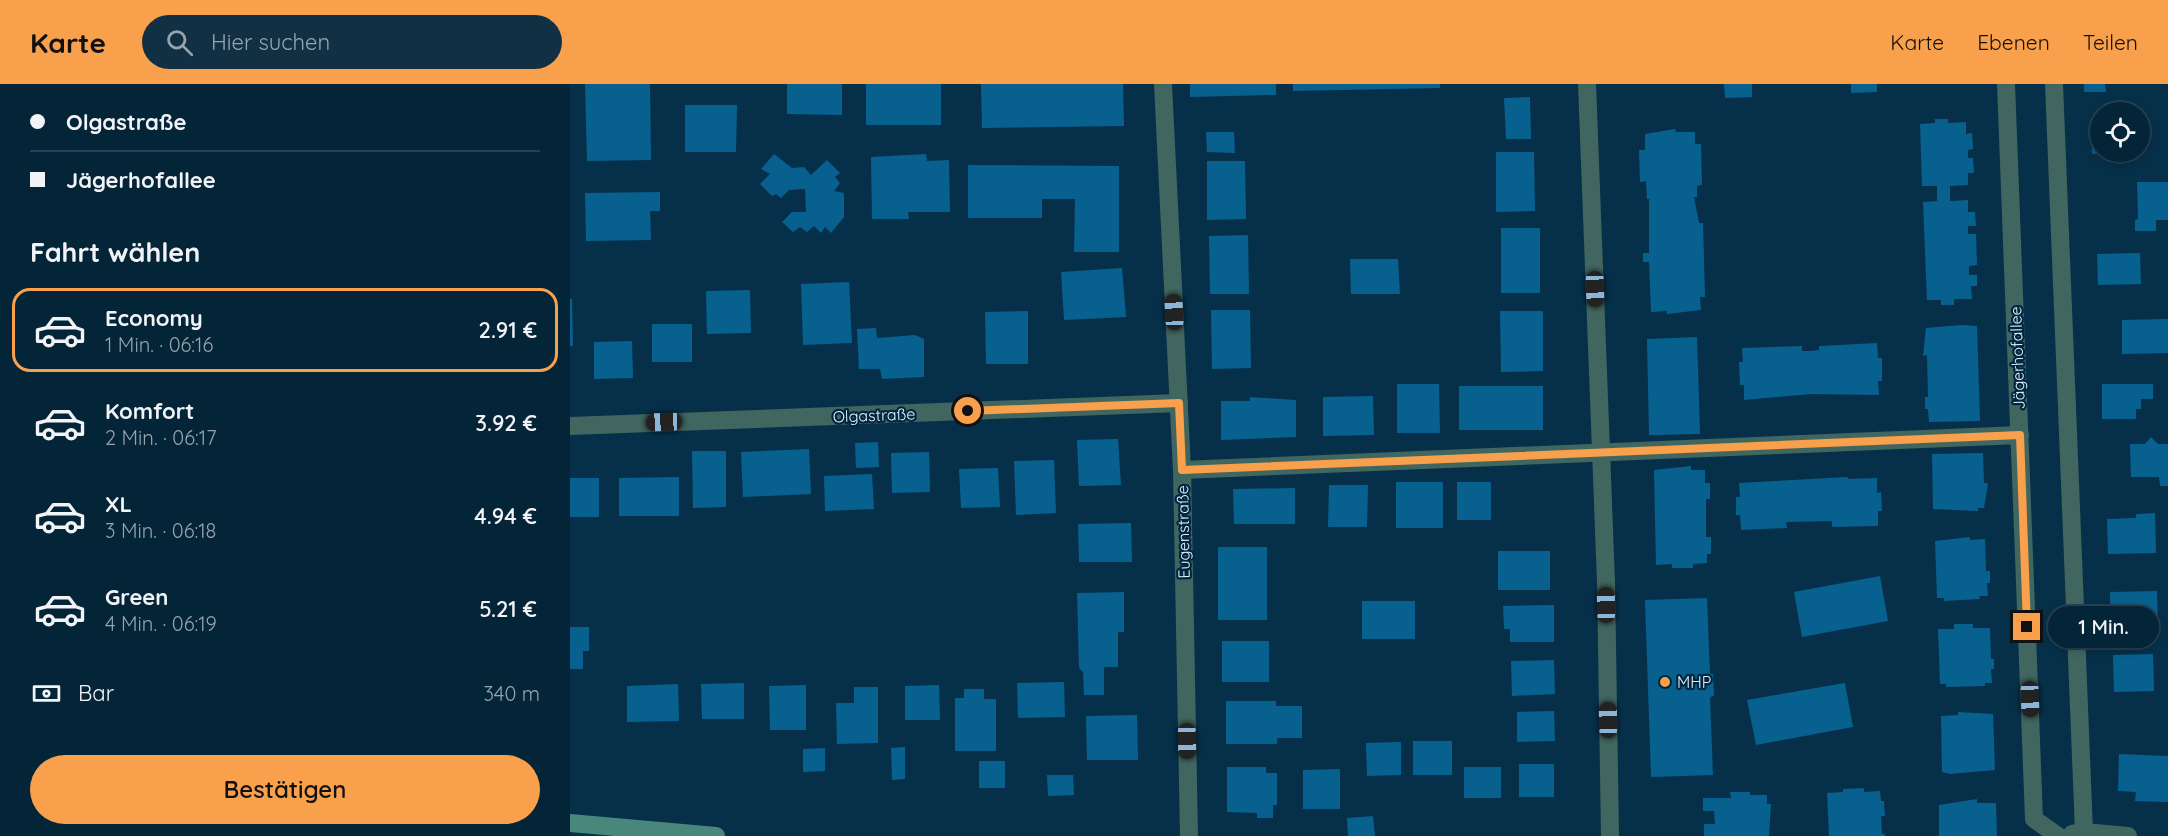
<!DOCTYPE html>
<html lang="de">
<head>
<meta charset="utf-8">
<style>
	:root { --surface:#042438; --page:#123043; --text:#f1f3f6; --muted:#97a4ae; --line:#254153; --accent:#f9a04c }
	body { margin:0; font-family:Quicksand,sans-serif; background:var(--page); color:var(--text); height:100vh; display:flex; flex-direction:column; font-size:22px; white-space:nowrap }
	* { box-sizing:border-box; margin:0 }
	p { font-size:20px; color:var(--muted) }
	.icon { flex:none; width:33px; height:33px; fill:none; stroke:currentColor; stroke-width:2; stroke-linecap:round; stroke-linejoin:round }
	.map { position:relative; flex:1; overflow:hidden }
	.panel { display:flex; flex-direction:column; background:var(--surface); width:570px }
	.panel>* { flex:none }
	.guide { display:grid; align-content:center; height:132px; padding:0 30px; background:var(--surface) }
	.fabs { position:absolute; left:1520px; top:18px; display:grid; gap:12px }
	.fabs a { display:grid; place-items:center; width:60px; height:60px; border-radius:50%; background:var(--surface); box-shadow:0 3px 9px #0003,0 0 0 2px var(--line); font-size:30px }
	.end { position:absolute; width:27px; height:27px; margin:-14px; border:8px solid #f9a04c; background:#111; box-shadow:0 0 0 3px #111 }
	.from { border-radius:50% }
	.bubble { position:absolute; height:42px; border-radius:21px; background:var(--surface); box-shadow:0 3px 9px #0003,0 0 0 2px var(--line); font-size:20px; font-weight:600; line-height:42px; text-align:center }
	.car { position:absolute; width:18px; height:36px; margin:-18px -9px; border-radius:8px; box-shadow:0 0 4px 2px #0007; background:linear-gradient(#222 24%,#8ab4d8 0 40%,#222 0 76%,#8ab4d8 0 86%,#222 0) }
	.guide b { display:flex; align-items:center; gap:21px; height:57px; font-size:22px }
	.guide b+b { border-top:2px solid var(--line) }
	.guide i { width:15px; height:15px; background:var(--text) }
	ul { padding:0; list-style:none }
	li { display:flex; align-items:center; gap:18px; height:84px; margin:0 12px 9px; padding:0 18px; border:3px solid transparent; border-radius:18px }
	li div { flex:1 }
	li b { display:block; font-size:22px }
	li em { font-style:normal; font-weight:600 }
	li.active { border-color:var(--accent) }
	li>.icon { width:54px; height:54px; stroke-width:1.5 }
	h2 { padding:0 30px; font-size:27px; line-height:72px }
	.pay { display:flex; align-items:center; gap:15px; height:66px; padding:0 30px; font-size:22px }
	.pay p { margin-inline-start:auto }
	.action { display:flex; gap:12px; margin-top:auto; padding:12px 30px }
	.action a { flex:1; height:69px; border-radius:36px; background:var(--accent); color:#111; font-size:24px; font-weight:600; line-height:69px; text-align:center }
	header { display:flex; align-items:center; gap:36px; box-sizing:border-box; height:84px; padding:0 30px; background:var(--accent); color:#111 }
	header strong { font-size:28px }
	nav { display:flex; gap:33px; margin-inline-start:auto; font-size:21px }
	.search { width:420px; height:54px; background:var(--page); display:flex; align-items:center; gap:15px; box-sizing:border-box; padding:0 21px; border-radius:33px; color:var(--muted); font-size:22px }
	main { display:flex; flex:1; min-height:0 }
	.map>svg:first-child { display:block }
</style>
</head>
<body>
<header>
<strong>Karte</strong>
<div class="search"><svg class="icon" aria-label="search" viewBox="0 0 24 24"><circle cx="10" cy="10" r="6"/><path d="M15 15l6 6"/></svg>Hier suchen</div>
<nav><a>Karte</a><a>Ebenen</a><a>Teilen</a></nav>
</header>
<main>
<section class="panel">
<div class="guide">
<b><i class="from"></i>Olgastraße</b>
<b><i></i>Jägerhofallee</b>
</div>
<h2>Fahrt wählen</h2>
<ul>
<li class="active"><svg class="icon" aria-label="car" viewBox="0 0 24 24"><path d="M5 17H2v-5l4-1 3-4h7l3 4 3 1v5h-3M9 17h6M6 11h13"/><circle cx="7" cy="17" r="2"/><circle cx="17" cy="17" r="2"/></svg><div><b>Economy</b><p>1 Min. · 06:16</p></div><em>2.91 €</em></li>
<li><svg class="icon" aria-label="car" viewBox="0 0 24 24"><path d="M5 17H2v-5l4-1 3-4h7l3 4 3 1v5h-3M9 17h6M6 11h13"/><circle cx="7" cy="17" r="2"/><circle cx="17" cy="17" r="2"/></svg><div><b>Komfort</b><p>2 Min. · 06:17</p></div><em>3.92 €</em></li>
<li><svg class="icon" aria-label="car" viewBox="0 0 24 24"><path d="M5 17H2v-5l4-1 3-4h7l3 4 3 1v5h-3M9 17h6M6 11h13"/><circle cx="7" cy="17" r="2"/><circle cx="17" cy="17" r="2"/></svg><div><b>XL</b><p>3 Min. · 06:18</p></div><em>4.94 €</em></li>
<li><svg class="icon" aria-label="car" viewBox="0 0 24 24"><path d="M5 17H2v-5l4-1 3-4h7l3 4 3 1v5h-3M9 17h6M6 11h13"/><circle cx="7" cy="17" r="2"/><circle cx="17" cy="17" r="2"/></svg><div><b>Green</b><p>4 Min. · 06:19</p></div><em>5.21 €</em></li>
</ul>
<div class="pay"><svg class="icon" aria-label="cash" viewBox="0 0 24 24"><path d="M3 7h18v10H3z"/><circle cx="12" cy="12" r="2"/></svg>Bar<p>340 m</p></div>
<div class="action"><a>Bestätigen</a></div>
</section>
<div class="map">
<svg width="1598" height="752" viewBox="0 0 1598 752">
	<rect width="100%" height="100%" fill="#06304a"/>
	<g fill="#08608f">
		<polygon points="15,0 80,0 81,76 17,77"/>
		<polygon points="217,0 272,0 272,31 217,30"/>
		<rect x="296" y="0" width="75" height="41"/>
		<polygon points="411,0 553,0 554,42 412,44"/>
		<polygon points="620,0 706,0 706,11 620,13"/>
		<polygon points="723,0 870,0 870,4 723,7"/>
		<polygon points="1154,0 1182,0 1182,13 1155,14"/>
		<polygon points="1281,0 1307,0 1307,8 1281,9"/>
		<polygon points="1514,0 1535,0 1536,8 1514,8"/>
		<polygon points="960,13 961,55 936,55 934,14"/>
		<polygon points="115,21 167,21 166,68 115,68"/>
		<polygon points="1521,34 1530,34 1530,68 1543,69 1522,70"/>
		<polygon points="1365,35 1378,35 1378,39 1396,38 1396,50 1402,49 1403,65 1398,66 1398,74 1403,74 1404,89 1398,89 1398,101 1380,102 1380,117 1398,116 1398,128 1405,128 1406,142 1398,142 1398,150 1406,150 1407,181 1399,182 1399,191 1407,191 1407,202 1401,202 1402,215 1384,215 1384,221 1371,221 1371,216 1357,216 1353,118 1367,117 1367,102 1352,102 1350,40 1365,39"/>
		<polygon points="1105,45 1106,48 1125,48 1125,60 1131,60 1132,101 1127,102 1127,113 1124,113 1129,139 1133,139 1135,213 1130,213 1131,226 1097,230 1097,227 1081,228 1079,178 1073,178 1073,169 1079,169 1079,115 1077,115 1076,97 1070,98 1069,66 1075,66 1075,50"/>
		<polygon points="636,48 664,48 665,69 637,68"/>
		<polygon points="926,68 964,68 965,127 926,128"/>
		<polygon points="204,70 222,84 234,83 241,91 257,76 270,89 265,93 270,99 264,107 274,109 274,133 261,149 255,143 251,149 244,142 237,148 230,143 223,148 212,138 222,128 236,128 235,105 219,106 211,114 206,110 202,112 190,100 200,90 191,85"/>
		<polygon points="356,70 357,77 379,76 380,128 338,128 339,135 302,135 301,73"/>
		<polygon points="637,77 675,77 676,135 637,136"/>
		<polygon points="398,81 549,82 549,168 504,168 505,115 472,115 472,134 398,134"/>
		<polygon points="1567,98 1598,98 1598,136 1586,136 1586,147 1565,147 1565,136 1568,135"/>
		<polygon points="90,108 90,127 80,127 81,156 16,157 15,109"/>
		<rect x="931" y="144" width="39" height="65"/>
		<polygon points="678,151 679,210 640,210 639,152"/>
		<polygon points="1570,169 1571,200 1528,201 1527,170"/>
		<polygon points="780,175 828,175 830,210 781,210"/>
		<polygon points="552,184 556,233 494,236 491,188"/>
		<polygon points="279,198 282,259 233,261 231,200"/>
		<polygon points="180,206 181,249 137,250 136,207"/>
		<polygon points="0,215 2,215 3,262 0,262"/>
		<polygon points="641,226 680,226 681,284 642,285"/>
		<polygon points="458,227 458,280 416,280 415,228"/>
		<polygon points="930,227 973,227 973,287 931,288"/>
		<polygon points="1598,235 1598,269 1552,270 1552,236"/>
		<rect x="82" y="240" width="40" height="38"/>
		<polygon points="1392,241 1407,242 1410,337 1359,338 1358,325 1355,325 1355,313 1358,313 1357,271 1353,272 1356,244"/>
		<polygon points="306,244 307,254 345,251 354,255 354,293 312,295 310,285 289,285 287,245"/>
		<polygon points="1127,253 1130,350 1079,351 1077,255"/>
		<polygon points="62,257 63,294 24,295 24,258"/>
		<polygon points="1307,259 1308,274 1312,274 1312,297 1308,297 1309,311 1241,310 1174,316 1174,301 1170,301 1169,278 1173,278 1172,264 1232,262 1232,267 1240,267 1249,266 1249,262"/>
		<polygon points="827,300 869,300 870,349 827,349"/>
		<polygon points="1532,300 1583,300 1583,315 1571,315 1571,325 1566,325 1566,335 1532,335"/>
		<rect x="889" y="302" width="84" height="44"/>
		<polygon points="803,312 804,351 753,352 753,313"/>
		<polygon points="680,313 726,316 726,353 651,356 651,317 680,317"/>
		<polygon points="1581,353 1588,360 1598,360 1598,402 1590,402 1589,393 1561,393 1560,360 1575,360"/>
		<polygon points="548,355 551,401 509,402 507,356"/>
		<polygon points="308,358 309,383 286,384 285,359"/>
		<polygon points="239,365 241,410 173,413 171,368"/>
		<polygon points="122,367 156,367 156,423 123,424"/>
		<polygon points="359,368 360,408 322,409 321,369"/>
		<polygon points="1413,369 1414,399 1418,399 1414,424 1408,424 1408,427 1363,425 1362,370"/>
		<polygon points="484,376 486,429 446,431 444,377"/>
		<polygon points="1121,382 1121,386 1135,386 1135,399 1140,399 1140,415 1136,415 1136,453 1141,453 1141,470 1137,470 1137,479 1123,480 1123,484 1102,484 1102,480 1086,481 1084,386"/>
		<polygon points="428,384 430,423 391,424 389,385"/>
		<polygon points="302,390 304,425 255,427 254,392"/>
		<polygon points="109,393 109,432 49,432 49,394"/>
		<polygon points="1278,393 1278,395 1307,394 1307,409 1311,408 1312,427 1308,427 1308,442 1262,443 1262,437 1216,438 1217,444 1171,446 1170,431 1166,431 1166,413 1170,413 1169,399"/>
		<rect x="0" y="394" width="29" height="39"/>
		<rect x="826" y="398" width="47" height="46"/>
		<rect x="887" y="398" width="34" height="38"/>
		<polygon points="759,401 798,401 797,443 758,443"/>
		<polygon points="725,404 725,440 664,440 663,405"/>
		<polygon points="1585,429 1586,469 1538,470 1537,435 1566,434 1566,430"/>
		<polygon points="561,439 562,478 509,478 508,440"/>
		<polygon points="1400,453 1400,456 1415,455 1416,487 1420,487 1420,499 1417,499 1418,512 1409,512 1410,515 1374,517 1374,514 1367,514 1365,457"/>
		<rect x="648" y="463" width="49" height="73"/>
		<rect x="928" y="467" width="52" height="39"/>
		<polygon points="1310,492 1318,537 1232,553 1224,508"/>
		<polygon points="1587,507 1588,542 1541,544 1540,508"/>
		<polygon points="554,508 554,548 548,548 548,583 534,583 534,611 514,611 513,588 509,584 507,509"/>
		<polygon points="1137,514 1140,590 1143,590 1144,612 1140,613 1143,691 1081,693 1075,516"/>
		<rect x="792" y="517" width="53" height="38"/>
		<polygon points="984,521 984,558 940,558 940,545 934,545 933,522"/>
		<polygon points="1384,540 1403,540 1403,544 1420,544 1421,575 1424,575 1424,585 1421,585 1422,599 1415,599 1415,602 1376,603 1376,600 1370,600 1368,545 1384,545"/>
		<polygon points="0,543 19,543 19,567 13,567 13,585 0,585"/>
		<rect x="652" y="557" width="47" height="41"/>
		<polygon points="1583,570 1584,607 1544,608 1543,571"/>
		<polygon points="984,576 985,610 942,612 941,577"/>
		<polygon points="494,598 495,633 448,634 447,599"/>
		<polygon points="174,599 174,635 132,635 131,600"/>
		<polygon points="1275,599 1283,643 1186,661 1177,616"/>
		<polygon points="108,600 109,637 57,638 57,602"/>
		<polygon points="236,601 236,646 200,646 199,602"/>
		<polygon points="369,601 370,636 335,636 335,602"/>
		<polygon points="284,603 308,603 308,659 267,660 266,619 284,619"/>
		<polygon points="394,605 414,605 414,615 426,615 426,667 385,667 385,614 394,614"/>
		<polygon points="656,617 706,617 706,622 732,622 732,654 707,654 707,660 656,660"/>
		<polygon points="984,627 985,657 947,658 947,628"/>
		<polygon points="1388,628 1423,630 1425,686 1380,690 1372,688 1371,632 1388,631"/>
		<polygon points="567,631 568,676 517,676 516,632"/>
		<rect x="843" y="657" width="39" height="34"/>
		<polygon points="831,658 831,691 797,692 796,659"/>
		<polygon points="335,663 335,695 322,696 321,664"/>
		<polygon points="255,664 255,687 233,688 233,665"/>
		<polygon points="1549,670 1598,672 1598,718 1565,717 1566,708 1548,707"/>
		<rect x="409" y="677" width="26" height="27"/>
		<rect x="949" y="680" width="35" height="33"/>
		<polygon points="657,683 696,683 696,689 707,689 707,721 703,721 703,734 687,734 687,729 657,728"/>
		<rect x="894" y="683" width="37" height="31"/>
		<polygon points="770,685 770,725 733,725 733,686"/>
		<polygon points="477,691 503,691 504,711 478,712"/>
		<polygon points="1294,704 1294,708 1310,707 1311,717 1314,717 1315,732 1311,732 1312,750 1315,750 1315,752 1259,752 1257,709 1273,708 1273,705"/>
		<polygon points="1160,708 1180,708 1180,711 1197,711 1197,720 1201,720 1199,752 1134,752 1134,740 1145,740 1144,727 1133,727 1133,714 1161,714"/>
		<polygon points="1407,715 1407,719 1426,719 1427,752 1369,752 1369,721"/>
		<polygon points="803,732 805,752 778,752 777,734"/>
	</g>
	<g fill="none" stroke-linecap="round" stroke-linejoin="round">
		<g stroke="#41665f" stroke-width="18">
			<polyline points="593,0 612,386 619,752"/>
			<polyline points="1017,0 1036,498 1040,752"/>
			<polyline points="1436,0 1464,735 1488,752"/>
			<polyline points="1484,0 1514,748"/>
			<polyline points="0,342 609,319"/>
			<polyline points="612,386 1450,351"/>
			<polyline points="1502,750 1514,748 1558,752"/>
		</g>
		<polyline stroke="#49867b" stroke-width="18" points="0,739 146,752"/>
	</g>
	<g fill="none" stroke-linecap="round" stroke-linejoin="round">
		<polyline stroke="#f9a04c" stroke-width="8" points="398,327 609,319 612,386 1450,351 1457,543"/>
	</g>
	<circle fill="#f9a04c" stroke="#00263f" stroke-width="2" cx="1095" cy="598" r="6"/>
	<g text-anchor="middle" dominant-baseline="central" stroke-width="4.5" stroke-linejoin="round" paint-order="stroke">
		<g font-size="16" fill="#e4f3fe" stroke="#00263f">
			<text transform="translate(1447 274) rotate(-92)">Jägerhofallee</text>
			<text transform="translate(304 331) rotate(-2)">Olgastraße</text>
			<text transform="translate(613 448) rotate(-91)">Eugenstraße</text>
		</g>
		<g font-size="16" fill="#e4f3fe" stroke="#00263f" text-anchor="start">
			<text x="1107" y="598">MHP</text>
		</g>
	</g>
</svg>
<div class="fabs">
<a><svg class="icon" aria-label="locate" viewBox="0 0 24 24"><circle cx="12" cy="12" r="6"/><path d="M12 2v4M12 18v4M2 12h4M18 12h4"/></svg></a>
</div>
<i class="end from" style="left:398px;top:327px"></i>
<i class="end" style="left:1457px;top:543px"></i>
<div class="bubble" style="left:1478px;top:522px;width:111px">1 Min.</div>
<i class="car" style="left:1025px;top:205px;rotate:178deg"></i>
<i class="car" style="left:604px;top:228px;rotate:357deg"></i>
<i class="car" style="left:94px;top:338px;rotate:268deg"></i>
<i class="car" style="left:1036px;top:521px;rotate:359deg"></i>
<i class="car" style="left:1460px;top:615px;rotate:178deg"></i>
<i class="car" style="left:1038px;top:636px;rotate:359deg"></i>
<i class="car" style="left:617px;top:657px;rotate:179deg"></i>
</div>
</main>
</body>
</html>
